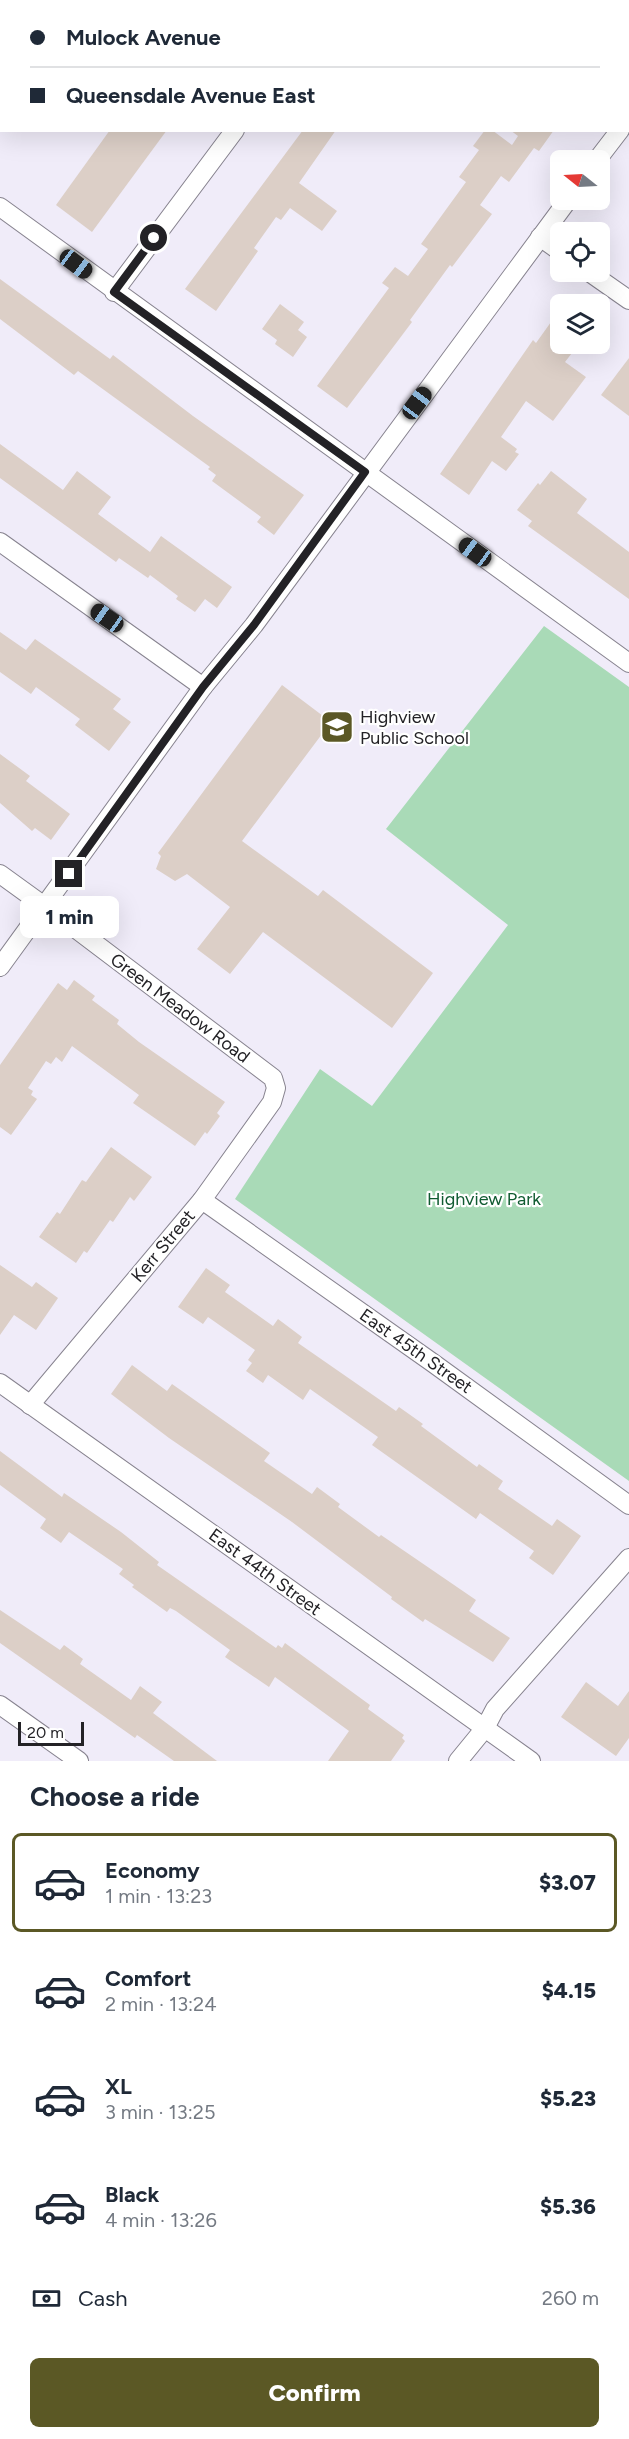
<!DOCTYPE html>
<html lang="en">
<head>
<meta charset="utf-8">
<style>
	:root { --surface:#fff; --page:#f6f6f7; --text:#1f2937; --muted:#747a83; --line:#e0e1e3; --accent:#5b5825 }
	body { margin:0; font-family:Figtree,sans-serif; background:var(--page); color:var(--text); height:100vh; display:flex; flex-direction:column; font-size:22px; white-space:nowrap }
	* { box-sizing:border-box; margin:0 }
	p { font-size:20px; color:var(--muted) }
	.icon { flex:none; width:33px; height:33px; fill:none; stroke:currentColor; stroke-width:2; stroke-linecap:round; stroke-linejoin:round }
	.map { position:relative; height:1761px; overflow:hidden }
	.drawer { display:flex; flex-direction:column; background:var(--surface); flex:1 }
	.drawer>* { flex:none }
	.hud { position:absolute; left:0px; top:0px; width:630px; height:132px; box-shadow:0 6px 24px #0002; display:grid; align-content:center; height:132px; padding:0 30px; background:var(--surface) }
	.needle { width:39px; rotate:288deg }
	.fabs { position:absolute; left:550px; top:150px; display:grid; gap:12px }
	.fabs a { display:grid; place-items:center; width:60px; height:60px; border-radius:9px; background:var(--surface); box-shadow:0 6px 24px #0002; font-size:30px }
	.scale { position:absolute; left:18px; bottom:15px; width:66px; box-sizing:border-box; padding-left:6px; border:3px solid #232226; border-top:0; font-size:16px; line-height:21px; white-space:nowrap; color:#232226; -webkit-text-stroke:4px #fff; paint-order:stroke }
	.end { position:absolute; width:27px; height:27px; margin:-14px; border:8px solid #232226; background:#fff; box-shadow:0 0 0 3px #fff }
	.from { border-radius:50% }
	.bubble { position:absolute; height:42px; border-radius:9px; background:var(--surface); box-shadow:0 6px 24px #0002; font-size:20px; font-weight:800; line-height:42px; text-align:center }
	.car { position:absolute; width:18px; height:36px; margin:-18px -9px; border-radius:8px; box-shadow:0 0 4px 2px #0007; background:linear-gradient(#222 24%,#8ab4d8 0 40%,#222 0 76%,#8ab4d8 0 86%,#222 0) }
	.hud b { display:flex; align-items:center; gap:21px; height:57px; font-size:22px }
	.hud b+b { border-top:2px solid var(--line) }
	.hud i { width:15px; height:15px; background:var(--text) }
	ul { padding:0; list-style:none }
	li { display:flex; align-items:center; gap:18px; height:99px; margin:0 12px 9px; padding:0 18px; border:3px solid transparent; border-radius:9px }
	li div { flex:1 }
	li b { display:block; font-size:22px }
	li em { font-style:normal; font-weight:800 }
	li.selected { border-color:var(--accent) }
	li>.icon { width:54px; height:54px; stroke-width:1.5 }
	h2 { padding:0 30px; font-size:27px; line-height:72px }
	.pay { display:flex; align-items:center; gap:15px; height:66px; padding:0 30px; font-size:22px }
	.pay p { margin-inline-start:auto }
	.primary-button { display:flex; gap:12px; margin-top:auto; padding:12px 30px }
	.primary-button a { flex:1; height:69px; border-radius:9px; background:var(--accent); color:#fff; font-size:24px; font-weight:800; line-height:69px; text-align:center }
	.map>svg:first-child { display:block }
</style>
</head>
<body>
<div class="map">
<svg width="629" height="1761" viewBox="0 0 629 1761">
	<rect width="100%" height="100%" fill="#f0ecf9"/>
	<polygon fill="#a9dab7" points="544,626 629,687 629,1481 235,1199 320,1069 372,1106 508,925 386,829"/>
	<g fill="#dccfc7">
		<polygon points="110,130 167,130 92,232 56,205"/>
		<polygon points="303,130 336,130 299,183 337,211 322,231 290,208 281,220 276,217 254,248 258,251 216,311 185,289"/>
		<polygon points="485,130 492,130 512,145 518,136 510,130 554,130 539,151 534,148 509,182 501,176 480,205 492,214 452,267 450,265 410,320 412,322 397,342 347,408 317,386 389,288 382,283 395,267 408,276 428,249 421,244 466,182 459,177 479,150 473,146"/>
		<polygon points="0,279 110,359 113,355 193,416 304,495 274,535 257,522 261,517 212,481 216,475 208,469 210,467 78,371 74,375 0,319"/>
		<polygon points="280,304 304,322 298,330 307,337 293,357 275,344 277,340 262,329"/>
		<polygon points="561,308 561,344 579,344 565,362 586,377 553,421 526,401 501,437 517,449 515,452 519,454 506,471 492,461 469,495 440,474 533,340 536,343"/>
		<polygon points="629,358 629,416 601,395"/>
		<polygon points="0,444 63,490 77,471 111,497 98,514 150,552 161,536 232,587 217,608 205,599 195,612 176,599 178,596 150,575 148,578 119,558 116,562 0,478"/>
		<polygon points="551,471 587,499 577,513 629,552 629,599 528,526 532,521 517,510 538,483 540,485"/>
		<polygon points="0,632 26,650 35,639 121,699 113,709 131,722 109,751 75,725 80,719 36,687 31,694 0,672"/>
		<polygon points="282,685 331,722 242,841 318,896 323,890 433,973 392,1028 263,932 230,974 197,949 230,907 187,874 175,881 156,869 161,856 158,853"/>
		<polygon points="0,754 30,776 26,781 70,814 51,840 35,828 32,831 0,803"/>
		<polygon points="74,980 95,996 92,1000 119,1020 117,1024 139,1042 225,1102 217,1113 220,1116 207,1134 205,1132 195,1146 133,1103 139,1095 72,1046 62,1062 56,1057 51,1064 46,1061 28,1088 33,1091 31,1095 37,1099 11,1135 0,1127 0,1065 58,983 67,990"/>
		<polygon points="111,1147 152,1177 134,1201 130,1197 113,1222 110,1220 87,1253 84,1251 76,1263 39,1237 57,1212 60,1214 82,1180 86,1182"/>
		<polygon points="0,1265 32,1287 36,1282 58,1298 36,1330 14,1315 0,1335"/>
		<polygon points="206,1268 230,1285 225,1292 273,1326 278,1319 302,1337 298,1343 396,1411 399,1407 423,1424 421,1426 477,1467 479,1464 503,1481 498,1489 552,1526 557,1519 581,1536 553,1575 529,1558 534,1551 480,1513 476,1519 372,1445 378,1437 310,1389 303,1400 268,1375 263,1383 246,1371 252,1363 248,1360 255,1350 208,1317 203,1324 178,1307"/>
		<polygon points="132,1365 167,1391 172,1384 270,1453 264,1461 312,1494 317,1487 340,1504 338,1507 379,1537 381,1535 476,1600 469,1611 510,1638 493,1662 425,1619 423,1622 391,1599 392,1597 292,1522 169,1438 111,1394"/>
		<polygon points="0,1451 62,1497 64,1493 121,1532 159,1562 157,1565 276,1648 278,1645 282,1648 285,1643 370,1705 368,1709 404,1735 402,1738 405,1741 391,1761 328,1761 349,1731 275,1677 269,1687 225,1657 230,1650 176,1611 170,1608 167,1612 132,1587 134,1585 119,1574 123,1569 69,1532 61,1543 40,1528 46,1519 0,1485"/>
		<polygon points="0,1610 60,1650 64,1645 83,1659 80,1664 131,1700 140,1686 162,1702 153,1713 217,1761 174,1761 137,1735 135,1738 0,1643"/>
		<polygon points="586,1682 618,1706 629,1691 629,1738 616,1756 561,1717"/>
	</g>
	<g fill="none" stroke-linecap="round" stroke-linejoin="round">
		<defs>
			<g id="street">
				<polyline points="168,0 170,2"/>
				<polyline points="329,2 331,0"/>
				<polyline points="0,3 2,0"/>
				<polyline points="628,119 629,118"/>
				<polyline points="597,160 620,130"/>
				<polyline points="0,207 629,663"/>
				<polyline points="540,237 561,252"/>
				<polyline points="589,272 629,300"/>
				<polyline points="114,292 235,130"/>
				<polyline points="0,542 203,687"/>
				<polyline points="0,874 76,929 273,1078 276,1088 272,1102 202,1200 30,1405"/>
				<polyline points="0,967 203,687 254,625 568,200"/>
				<polyline points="202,1200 433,1363 629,1505"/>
				<polyline points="0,1383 531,1761"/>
				<polyline points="0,1705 79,1761"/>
				<polyline points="458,1761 485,1728 495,1709 629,1558"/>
			</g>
		</defs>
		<use href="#street" stroke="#87838f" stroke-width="20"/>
		<use href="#street" stroke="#fff" stroke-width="18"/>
	</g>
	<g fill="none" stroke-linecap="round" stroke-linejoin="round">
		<polyline stroke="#232226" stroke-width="8" points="69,874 203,687 254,625 365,472 114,292 154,238"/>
	</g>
	<defs>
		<symbol id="school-square" viewBox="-11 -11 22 22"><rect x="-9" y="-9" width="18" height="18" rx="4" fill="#5b5825" stroke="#fff"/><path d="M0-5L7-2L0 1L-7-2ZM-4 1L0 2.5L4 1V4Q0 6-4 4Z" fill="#fff"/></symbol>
	</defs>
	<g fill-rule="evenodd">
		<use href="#school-square" x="318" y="708" width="38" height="38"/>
	</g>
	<g text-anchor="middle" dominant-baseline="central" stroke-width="4.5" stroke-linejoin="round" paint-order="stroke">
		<g font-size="18" fill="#232226" stroke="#fff" text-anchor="start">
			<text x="360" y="717">Highview<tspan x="360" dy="21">Public School</tspan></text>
		</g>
		<g font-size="18" fill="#232226" stroke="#fff">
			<text transform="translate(180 1008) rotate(37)">Green Meadow Road</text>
			<text transform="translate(163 1246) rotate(-50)">Kerr Street</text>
			<text transform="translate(416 1351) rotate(35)">East 45th Street</text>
			<text transform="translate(265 1572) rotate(36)">East 44th Street</text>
		</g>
		<g font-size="18" fill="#105b31" stroke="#fff">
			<text x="484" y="1199">Highview Park</text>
		</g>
	</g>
</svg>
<div class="fabs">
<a><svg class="needle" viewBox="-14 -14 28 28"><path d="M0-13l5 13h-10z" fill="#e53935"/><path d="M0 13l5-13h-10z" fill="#747a83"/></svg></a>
<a><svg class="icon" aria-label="locate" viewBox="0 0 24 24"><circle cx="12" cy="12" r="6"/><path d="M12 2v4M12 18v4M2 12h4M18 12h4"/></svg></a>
<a><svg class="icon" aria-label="layers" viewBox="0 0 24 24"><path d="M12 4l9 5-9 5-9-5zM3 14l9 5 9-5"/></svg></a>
</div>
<div class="scale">20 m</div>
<i class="end from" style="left:154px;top:238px"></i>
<i class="end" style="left:69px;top:874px"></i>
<div class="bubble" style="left:20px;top:896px;width:99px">1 min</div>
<i class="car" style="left:76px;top:264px;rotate:127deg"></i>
<i class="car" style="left:417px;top:403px;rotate:37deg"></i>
<i class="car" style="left:475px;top:552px;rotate:306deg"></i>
<i class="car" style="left:107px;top:618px;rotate:305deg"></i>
<div class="hud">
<b><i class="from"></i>Mulock Avenue</b>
<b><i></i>Queensdale Avenue East</b>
</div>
</div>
<section class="drawer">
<h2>Choose a ride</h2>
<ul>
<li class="selected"><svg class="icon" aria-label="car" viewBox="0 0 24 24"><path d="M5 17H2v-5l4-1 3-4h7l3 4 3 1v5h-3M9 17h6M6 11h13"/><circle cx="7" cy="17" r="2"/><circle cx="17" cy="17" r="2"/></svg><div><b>Economy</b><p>1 min · 13:23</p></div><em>$3.07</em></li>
<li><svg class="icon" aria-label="car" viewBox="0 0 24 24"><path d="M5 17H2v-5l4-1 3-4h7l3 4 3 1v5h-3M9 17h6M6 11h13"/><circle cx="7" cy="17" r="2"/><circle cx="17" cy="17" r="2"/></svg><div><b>Comfort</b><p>2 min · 13:24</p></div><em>$4.15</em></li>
<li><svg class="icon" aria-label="car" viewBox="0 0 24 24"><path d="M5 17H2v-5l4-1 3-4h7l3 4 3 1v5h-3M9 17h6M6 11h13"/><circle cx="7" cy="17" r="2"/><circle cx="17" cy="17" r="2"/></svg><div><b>XL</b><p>3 min · 13:25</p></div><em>$5.23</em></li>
<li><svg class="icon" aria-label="car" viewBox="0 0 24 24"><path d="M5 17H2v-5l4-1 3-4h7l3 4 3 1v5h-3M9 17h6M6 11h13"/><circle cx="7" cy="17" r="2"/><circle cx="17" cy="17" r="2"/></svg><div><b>Black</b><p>4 min · 13:26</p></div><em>$5.36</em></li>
</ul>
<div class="pay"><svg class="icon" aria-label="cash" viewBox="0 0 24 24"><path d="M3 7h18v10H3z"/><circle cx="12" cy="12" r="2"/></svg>Cash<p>260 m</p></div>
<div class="primary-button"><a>Confirm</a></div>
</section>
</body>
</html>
